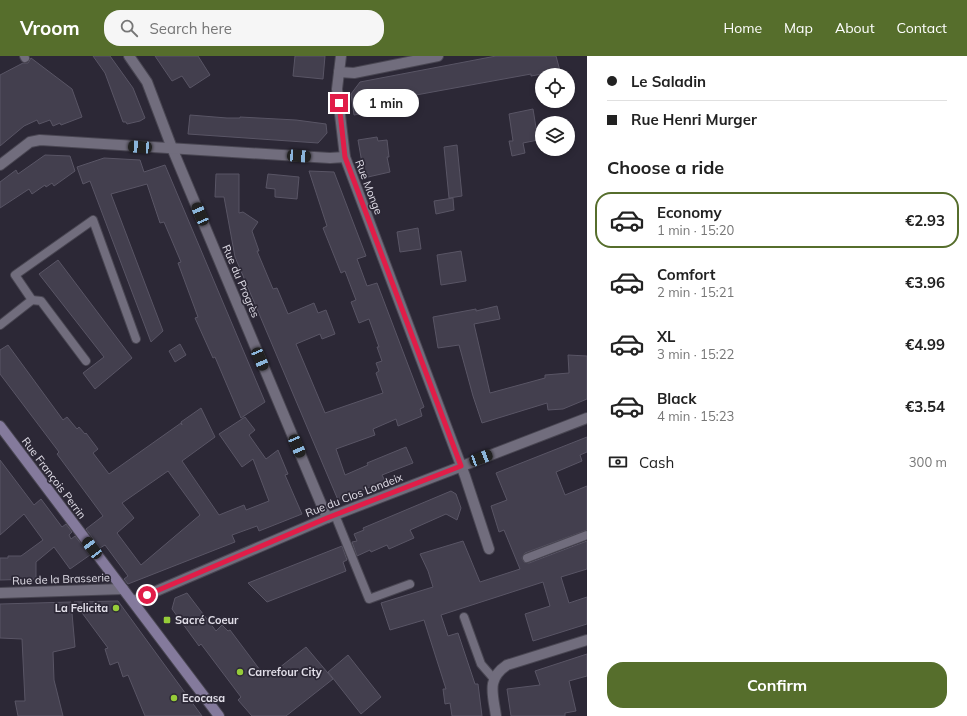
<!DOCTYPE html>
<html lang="en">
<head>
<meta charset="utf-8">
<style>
	:root { --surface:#fff; --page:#f6f6f6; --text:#222; --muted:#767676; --line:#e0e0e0; --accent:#566e2c }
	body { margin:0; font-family:Mulish,sans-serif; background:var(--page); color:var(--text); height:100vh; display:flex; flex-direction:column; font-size:15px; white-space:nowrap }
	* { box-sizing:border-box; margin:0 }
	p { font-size:13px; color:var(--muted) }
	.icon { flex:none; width:22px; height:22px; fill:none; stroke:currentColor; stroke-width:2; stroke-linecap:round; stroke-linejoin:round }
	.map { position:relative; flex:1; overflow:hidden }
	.sheet { display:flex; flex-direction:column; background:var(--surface); width:380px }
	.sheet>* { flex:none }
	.top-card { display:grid; align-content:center; height:88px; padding:0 20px; background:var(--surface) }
	.fabs { position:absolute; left:535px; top:12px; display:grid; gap:8px }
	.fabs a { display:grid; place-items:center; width:40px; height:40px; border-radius:50%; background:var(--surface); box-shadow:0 2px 6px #0003; font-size:20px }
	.end { position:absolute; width:18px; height:18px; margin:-9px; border:5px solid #e11d48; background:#fff; box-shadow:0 0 0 2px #fff }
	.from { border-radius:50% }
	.bubble { position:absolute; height:28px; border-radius:14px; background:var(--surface); box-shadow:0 2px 6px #0003; font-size:13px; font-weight:700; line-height:28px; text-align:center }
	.car { position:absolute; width:12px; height:24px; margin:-12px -6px; border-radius:5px; box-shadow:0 0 3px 1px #0007; background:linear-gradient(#222 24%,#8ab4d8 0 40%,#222 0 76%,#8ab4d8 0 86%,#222 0) }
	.top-card b { display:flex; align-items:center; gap:14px; height:38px; font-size:15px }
	.top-card b+b { border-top:1px solid var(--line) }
	.top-card i { width:10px; height:10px; background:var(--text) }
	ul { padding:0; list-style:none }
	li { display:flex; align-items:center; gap:12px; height:56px; margin:0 8px 6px; padding:0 12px; border:2px solid transparent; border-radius:16px }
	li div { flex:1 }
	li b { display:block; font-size:15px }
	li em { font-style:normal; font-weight:700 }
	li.selected { border-color:var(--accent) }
	li>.icon { width:36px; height:36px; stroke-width:1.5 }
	h2 { padding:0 20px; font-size:18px; line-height:48px }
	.pay { display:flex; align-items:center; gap:10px; height:44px; padding:0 20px; font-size:15px }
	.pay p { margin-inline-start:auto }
	.primary-button { display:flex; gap:8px; margin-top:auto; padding:8px 20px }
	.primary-button a { flex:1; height:46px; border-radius:16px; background:var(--accent); color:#fff; font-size:16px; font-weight:700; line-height:46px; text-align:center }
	header { display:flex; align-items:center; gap:24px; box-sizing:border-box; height:56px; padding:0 20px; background:var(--accent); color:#fff }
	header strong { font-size:19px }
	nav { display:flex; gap:22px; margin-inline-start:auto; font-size:14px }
	.search { width:280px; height:36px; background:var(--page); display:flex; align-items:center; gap:10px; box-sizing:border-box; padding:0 14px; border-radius:16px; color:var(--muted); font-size:15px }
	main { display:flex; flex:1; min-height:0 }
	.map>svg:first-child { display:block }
</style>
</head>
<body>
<header>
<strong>Vroom</strong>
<div class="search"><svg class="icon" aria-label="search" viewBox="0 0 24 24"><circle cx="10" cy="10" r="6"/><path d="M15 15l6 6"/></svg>Search here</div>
<nav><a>Home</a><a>Map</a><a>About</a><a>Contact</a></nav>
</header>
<main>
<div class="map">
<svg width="587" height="660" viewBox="0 0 587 660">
	<rect width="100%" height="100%" fill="#2c2836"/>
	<g fill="#433f4e" stroke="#595565" fill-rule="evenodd">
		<polygon points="93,0 110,0 133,32 145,62 140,65 127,68 126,66 123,66 105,17"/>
		<polygon points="155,0 198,0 210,19 190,32 182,20 172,25"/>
		<polygon points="295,0 325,0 323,23 293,20"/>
		<polygon points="496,0 556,0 560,15 531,20 531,18 416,39 417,42 376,50 376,55 354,59 351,38 360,26"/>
		<polygon points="31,2 72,33 82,61 61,69 60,67 53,70 50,64 39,68 37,64 24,70 0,90 0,19 23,7 28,7"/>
		<polygon points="533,53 538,84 523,87 525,97 512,100 509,85 513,85 509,58"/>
		<polygon points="190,59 227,62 240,62 240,61 296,64 326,68 327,77 318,87 188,78"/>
		<polygon points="377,81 378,85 387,84 389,101 387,101 390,116 368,121 362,107 358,84"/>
		<polygon points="457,89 462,140 449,142 444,91"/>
		<polygon points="45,99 70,100 75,115 54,130 52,127 46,131 45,129 32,138 29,133 0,152 0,126 16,114 18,118"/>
		<polygon points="104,102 140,104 144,116 165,109 265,346 241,362 215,301 213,302 195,262 198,261 178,207 181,206 164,166 160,167 147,128 111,138 163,275 151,286 90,125 83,128 77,111"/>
		<polygon points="309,115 334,116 366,200 357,203 367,230 377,227 424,351 420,353 422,360 398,370 396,363 373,373 375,379 336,393 345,419 368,409 367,407 406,391 413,407 382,419 385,425 338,444 235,201 224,141 215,141 216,118 239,118 239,157 243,156 258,166 252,175 259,195 257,195 273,233 277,232 288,258 314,247 318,257 326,254 335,278 322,283 320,278 296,288 325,357 383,337 376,317 379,315 376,307 382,305 377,291 379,291 369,263 359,267 351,246 356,244 345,215 341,217 323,172 327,170"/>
		<polygon points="268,118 299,121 297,143 275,141 275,133 266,132"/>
		<polygon points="453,142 454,154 436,158 434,145"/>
		<polygon points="418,172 421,193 400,196 397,176"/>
		<polygon points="461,195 466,225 441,229 437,199"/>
		<polygon points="58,204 132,302 95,333 83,317 104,301 39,218"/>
		<polygon points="497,250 500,263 474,268 490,337 545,322 545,319 569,317 568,299 587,300 587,343 563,353 548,354 547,347 482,367 473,340 459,289 438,292 433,261 476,253 476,255"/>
		<polygon points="180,288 186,299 175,306 169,295"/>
		<path d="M8,289L63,364L67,361L77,373L79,371L85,378L86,377L98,393L93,397L109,418L181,367L182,369L181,366L201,352L215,381L182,405L219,459L244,449L246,454L269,445L253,403L242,411L219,378L245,361L255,374L249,379L266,403L278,394L288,418L285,419L302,458L259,475L257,470L232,479L235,486L128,528L124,523L128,520L105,489L100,492L86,473L103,460L57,398L59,396L0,318V294ZM168,415L200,459L141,509L117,477L134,462L122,447Z"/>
		<polygon points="587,381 587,396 580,399 582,405 556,416 565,439 587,430 587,474 525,497 522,502 524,506 529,507 587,485 587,513 561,521 569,547 587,541 587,568 533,585 525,558 550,550 543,526 441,559 448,580 458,577 475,628 478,628 482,660 452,660 450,647 445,648 443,633 446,633 424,564 390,574 381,547 433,531 428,515 420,498 463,485 480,526 520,513 504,474 499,476 491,450 507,444 496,417"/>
		<polygon points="0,404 34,449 41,443 62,471 66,468 72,476 69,479 71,483 75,480 90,499 70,513 54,491 36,506 36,523 0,524 0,502 8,502 8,500 21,500 43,484 24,458 0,479"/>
		<polygon points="451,435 456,438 461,452 457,464 446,458 410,474 414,482 389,493 387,489 371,496 370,494 357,500 352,486 357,485 354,478 364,474 363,472"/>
		<polygon points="342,490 347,504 343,506 346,515 267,546 248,527"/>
		<polygon points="187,537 216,575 222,569 228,575 230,574 266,622 306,591 333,623 286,660 252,660 238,644 241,641 201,588 199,590 172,553 175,542"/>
		<polygon points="118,545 161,604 202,660 145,660 128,619 123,621 118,606 110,609 105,593 108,592 74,546"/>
		<polygon points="71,546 75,591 53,596 54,624 63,660 18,660 15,645 25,645 22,583 0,582 0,548"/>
		<polygon points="587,598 587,620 569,625 576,655 565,657 565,660 511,660 507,633 540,629 535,615"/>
		<polygon points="348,599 381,641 361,658 328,616"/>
	</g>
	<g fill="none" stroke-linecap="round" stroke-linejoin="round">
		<defs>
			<g id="service">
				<polyline points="24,0 25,2"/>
				<polyline points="32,244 41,245 86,305"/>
				<polyline points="0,269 32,244 15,219 93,164 136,283"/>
				<polyline points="335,459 369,543 410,528"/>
				<polyline points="527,502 587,479"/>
				<polyline points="464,561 481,608 494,623"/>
			</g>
			<g id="minor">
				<polyline points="129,0 147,26 172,92 327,462"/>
				<polyline points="341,0 337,33 345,101"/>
				<polyline points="339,16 354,17 438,0"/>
				<polyline points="0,109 30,86 40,84 330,102 345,101 465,420 489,493"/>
				<polyline points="0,537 123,533"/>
				<polyline points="133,545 327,462 587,362"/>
				<path d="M496,660C493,638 486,623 507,609L587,584"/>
			</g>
			<polyline id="secondary" points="0,370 219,660"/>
		</defs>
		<use href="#service" stroke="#494652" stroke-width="10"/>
		<use href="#minor" stroke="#494652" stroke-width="12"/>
		<use href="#secondary" stroke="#494652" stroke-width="12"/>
		<use href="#service" stroke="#716d7d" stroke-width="8"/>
		<use href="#minor" stroke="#716d7d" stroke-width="10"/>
		<use href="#secondary" stroke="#847a9c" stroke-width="10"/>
	</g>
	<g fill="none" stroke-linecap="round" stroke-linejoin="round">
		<polyline stroke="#e11d48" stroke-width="5" points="147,539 327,462 461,410 345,101 339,47"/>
	</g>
	<g fill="#96cc39" stroke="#2c2836" stroke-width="1.5">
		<circle cx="116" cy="552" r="4"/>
		<rect x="163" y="560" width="8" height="8" rx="2"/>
		<circle cx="240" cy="616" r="4"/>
		<circle cx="174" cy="642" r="4"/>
	</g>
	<g text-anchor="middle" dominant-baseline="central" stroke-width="3.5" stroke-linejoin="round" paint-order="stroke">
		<g font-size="11" fill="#e1dee8" stroke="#2c2836">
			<text transform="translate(369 131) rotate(69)">Rue Monge</text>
			<text transform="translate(241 225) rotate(67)">Rue du Progrès</text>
			<text transform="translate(54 422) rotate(53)">Rue François Perrin</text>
			<text transform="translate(354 439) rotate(-21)">Rue du Clos Londeix</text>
			<text transform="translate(61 523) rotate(-2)">Rue de la Brasserie</text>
		</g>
		<g font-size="11" font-weight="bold" fill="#e1dee8" stroke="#2c2836" text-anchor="start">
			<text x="108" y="552" text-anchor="end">La Felicita</text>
			<text x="175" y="564">Sacré Coeur</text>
			<text x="248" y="616">Carrefour City</text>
			<text x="182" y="642">Ecocasa</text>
		</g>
	</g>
</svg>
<div class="fabs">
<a><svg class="icon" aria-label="locate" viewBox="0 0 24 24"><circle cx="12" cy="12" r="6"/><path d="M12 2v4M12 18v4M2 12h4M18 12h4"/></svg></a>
<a><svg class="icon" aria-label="layers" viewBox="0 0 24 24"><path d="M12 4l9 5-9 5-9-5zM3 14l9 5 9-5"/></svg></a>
</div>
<i class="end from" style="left:147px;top:539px"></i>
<i class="end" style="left:339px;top:47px"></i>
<div class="bubble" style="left:353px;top:33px;width:66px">1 min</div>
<i class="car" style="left:140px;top:91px;rotate:274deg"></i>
<i class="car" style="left:299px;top:100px;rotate:94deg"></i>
<i class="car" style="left:200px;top:158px;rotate:337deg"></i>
<i class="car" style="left:260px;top:303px;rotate:157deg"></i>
<i class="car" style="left:297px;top:390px;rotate:157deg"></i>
<i class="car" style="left:481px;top:402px;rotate:69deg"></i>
<i class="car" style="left:92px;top:492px;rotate:323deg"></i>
</div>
<section class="sheet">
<div class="top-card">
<b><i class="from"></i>Le Saladin</b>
<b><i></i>Rue Henri Murger</b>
</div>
<h2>Choose a ride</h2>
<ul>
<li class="selected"><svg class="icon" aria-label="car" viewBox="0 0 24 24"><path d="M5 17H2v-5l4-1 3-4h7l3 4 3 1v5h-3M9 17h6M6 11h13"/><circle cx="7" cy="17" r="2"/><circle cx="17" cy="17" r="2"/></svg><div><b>Economy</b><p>1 min · 15:20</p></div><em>€2.93</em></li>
<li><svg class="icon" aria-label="car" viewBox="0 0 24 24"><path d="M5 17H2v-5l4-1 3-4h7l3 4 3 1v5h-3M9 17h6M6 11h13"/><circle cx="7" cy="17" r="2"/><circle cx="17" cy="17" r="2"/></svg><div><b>Comfort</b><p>2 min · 15:21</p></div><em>€3.96</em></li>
<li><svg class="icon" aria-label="car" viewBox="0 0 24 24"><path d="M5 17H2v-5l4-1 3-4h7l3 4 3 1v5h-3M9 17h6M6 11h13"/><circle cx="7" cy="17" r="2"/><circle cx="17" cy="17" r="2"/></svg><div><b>XL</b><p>3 min · 15:22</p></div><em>€4.99</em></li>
<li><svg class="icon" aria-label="car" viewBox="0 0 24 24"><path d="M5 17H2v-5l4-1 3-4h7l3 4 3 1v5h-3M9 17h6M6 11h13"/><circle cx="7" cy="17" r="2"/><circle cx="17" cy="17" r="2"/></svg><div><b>Black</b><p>4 min · 15:23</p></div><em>€3.54</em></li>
</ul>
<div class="pay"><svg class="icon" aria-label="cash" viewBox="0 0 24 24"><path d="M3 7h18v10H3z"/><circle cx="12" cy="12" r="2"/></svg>Cash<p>300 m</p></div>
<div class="primary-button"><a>Confirm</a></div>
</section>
</main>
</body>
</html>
